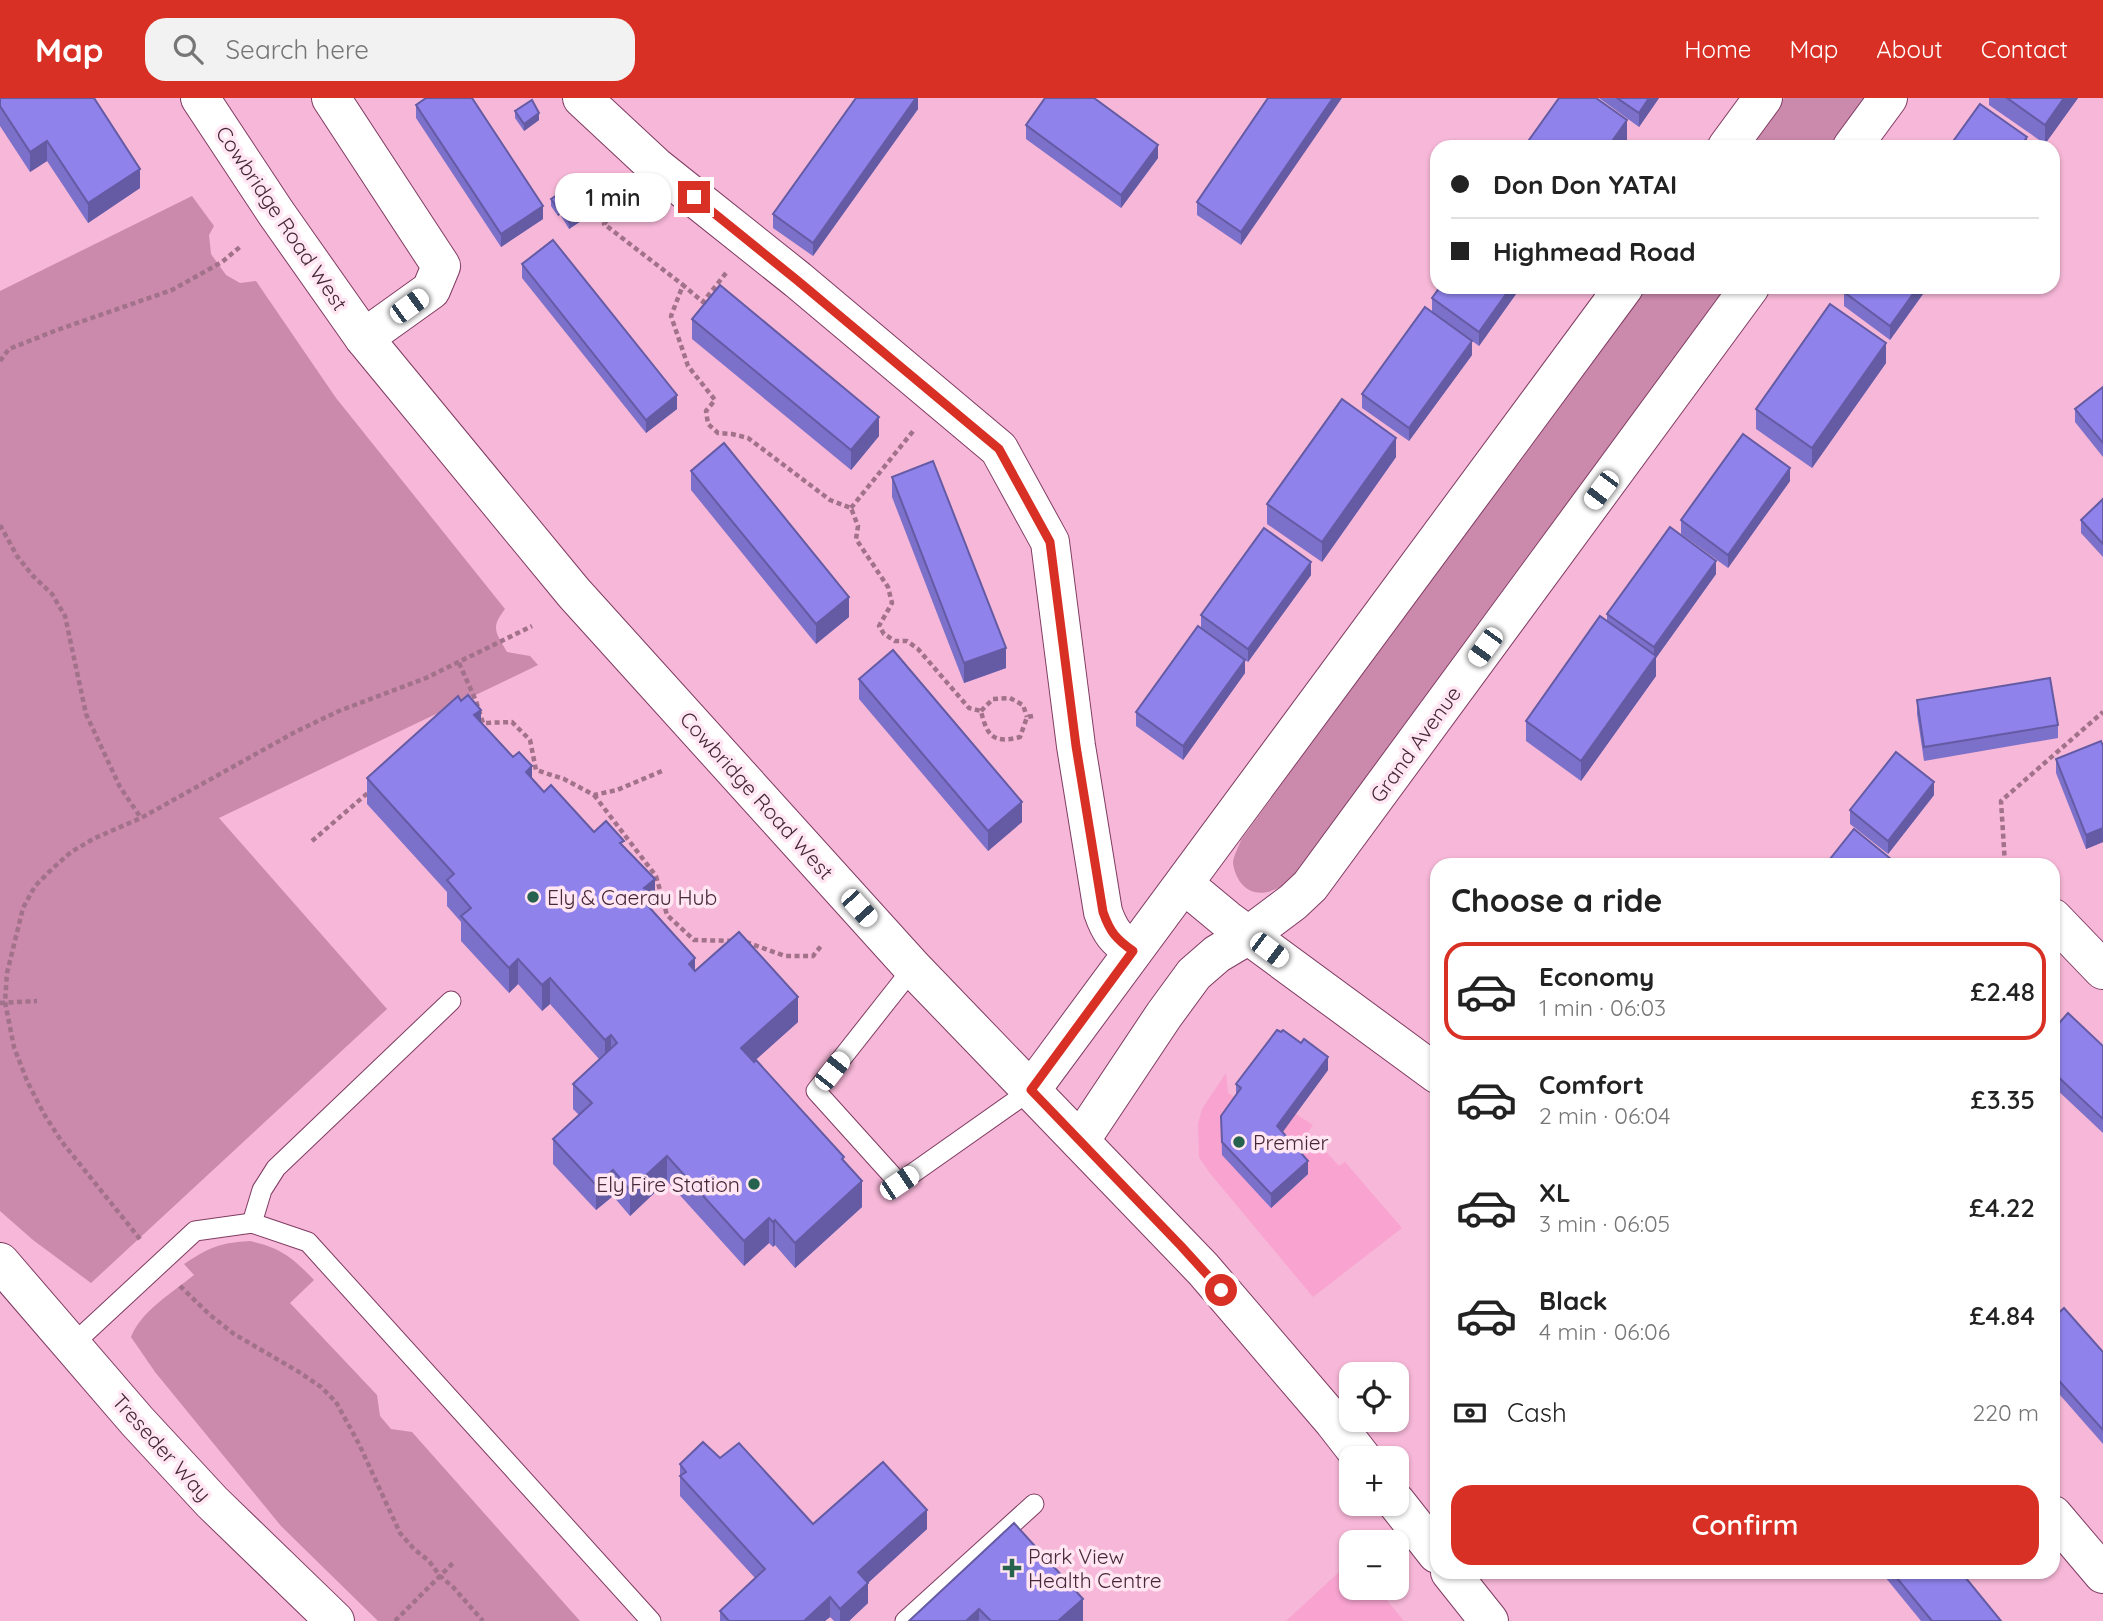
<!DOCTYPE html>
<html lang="en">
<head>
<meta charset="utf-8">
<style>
	:root { --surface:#fff; --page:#f2f2f2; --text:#222; --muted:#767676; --line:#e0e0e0; --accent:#d93025 }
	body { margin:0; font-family:Quicksand,sans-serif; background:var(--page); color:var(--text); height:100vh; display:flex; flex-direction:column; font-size:26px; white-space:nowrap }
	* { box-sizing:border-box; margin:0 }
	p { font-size:23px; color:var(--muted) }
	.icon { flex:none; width:38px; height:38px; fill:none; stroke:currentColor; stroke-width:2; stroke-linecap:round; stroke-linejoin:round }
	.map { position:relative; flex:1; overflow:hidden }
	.drawer { position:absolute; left:1430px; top:760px; width:630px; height:721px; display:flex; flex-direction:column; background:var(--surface); border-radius:21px; box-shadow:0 2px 5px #0004 }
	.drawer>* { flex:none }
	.top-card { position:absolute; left:1430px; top:42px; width:630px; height:154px; border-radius:21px; box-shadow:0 2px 5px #0004; display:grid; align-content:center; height:154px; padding:0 21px; background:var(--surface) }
	.tools { position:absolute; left:1339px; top:1264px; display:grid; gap:14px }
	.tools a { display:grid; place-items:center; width:70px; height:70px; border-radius:14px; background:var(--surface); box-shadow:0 2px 5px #0004; font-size:35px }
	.end { position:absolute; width:32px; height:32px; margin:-16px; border:9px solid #d93025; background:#fff; box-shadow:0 0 0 4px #fff }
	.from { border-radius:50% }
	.bubble { position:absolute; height:49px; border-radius:21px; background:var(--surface); box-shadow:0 2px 5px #0004; font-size:23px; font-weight:600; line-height:49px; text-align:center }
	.car { position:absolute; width:21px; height:42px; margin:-21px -10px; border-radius:9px; box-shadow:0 0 5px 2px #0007; background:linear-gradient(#fff 24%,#345 0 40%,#fff 0 76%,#345 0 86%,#fff 0) }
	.top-card b { display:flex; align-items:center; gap:24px; height:66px; font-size:26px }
	.top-card b+b { border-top:2px solid var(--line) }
	.top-card i { width:18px; height:18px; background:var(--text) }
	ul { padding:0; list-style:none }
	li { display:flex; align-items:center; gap:21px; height:98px; margin:0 14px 10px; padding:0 7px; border:4px solid transparent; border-radius:21px }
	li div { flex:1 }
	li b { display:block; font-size:26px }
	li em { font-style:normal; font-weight:600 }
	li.current { border-color:var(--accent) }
	li>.icon { width:63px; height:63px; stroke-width:1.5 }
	h2 { padding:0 21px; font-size:32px; line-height:84px }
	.pay { display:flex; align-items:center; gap:18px; height:77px; padding:0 21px; font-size:26px }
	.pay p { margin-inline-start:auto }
	.primary-button { display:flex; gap:14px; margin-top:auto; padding:14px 21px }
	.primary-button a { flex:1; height:80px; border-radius:21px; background:var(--accent); color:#fff; font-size:28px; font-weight:600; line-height:80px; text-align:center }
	header { display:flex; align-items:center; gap:42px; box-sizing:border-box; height:98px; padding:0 35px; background:var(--accent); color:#fff }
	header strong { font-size:33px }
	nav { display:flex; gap:38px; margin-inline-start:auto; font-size:24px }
	.search { width:490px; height:63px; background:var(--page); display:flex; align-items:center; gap:18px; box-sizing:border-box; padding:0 24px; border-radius:21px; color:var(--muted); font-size:26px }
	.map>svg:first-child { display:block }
</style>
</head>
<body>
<header>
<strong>Map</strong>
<div class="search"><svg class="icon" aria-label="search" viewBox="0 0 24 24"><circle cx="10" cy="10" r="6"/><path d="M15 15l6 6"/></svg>Search here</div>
<nav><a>Home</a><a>Map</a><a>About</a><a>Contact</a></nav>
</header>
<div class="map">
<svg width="2103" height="1523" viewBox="0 0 2103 1523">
	<rect width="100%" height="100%" fill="#f7b7d8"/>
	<g fill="#f8a3d0">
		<polygon points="1226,975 1228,995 1283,1032 1296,1016 1313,1027 1308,1034 1339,1068 1345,1064 1402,1130 1313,1199 1209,1074 1199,1059 1198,1026 1202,1011"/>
		<polygon points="1351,1463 1351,1489 1376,1489 1404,1523 1286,1523"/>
	</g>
	<g fill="#cb89ac">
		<polygon points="1784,0 1866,0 1830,49 1748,49"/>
		<path d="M192,98L214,128L209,137L211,156L226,177L240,185L256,183L336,300L505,511C490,530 496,535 507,554L530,558L538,567L219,720L387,911L91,1185L33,1142L0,1113V193Z"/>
		<path d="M1645,189H1728L1291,782C1275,794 1255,802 1241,785C1237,780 1233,770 1233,764C1234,757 1239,748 1241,742Z"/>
		<path d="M250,1143C281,1150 292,1159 314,1182L290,1205L377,1297L380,1318L391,1331L412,1334L580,1523H378L281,1428L155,1274L131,1239C142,1212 172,1195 194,1177L184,1166C210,1149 219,1145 250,1143Z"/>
	</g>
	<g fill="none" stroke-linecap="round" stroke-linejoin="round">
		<defs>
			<g id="lane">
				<polyline points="913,870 816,993 899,1085 1031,992"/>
				<polyline points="252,1125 262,1092 276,1070 451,903"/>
				<polyline points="71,1248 195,1133 252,1125 308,1144 651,1523"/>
				<polyline points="905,1523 1034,1406"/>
			</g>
			<g id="street">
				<polyline points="331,0 441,168 431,192 364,240"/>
				<path d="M582,0L655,68L798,182L999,351L1050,444L1076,648L1103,814C1110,834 1116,841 1133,853"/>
				<polyline points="1185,787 1226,821 1437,976"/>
				<polyline points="2053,820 2103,872"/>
				<polyline points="0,1164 137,1323 212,1404 335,1523"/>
				<polyline points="2053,1417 2103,1476"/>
			</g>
			<g id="secondary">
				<polyline points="1727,49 1763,0"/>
				<polyline points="1852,49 1888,0"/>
				<polyline points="1031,992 1624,189"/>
				<polyline points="1080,1043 1164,917 1194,876 1217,856 1249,837 1293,804 1310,788 1750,189"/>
			</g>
			<g id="highway">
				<polyline points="200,0 276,115 364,240 574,495 913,870 1203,1171 1334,1324 1362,1360"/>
				<polyline points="1396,1404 1437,1456"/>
				<polyline points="1450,1474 1489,1523"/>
			</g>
		</defs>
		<use href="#lane" stroke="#7f3c62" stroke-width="21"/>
		<use href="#street" stroke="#7f3c62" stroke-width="40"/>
		<use href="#secondary" stroke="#7f3c62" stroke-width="40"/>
		<use href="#highway" stroke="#7f3c62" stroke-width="40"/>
		<g stroke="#a2728b" stroke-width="4.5" stroke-dasharray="5 3.5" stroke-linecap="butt">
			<polyline points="629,97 604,126 683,187"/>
			<path d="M726,175L703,204L683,187L671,218L688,268L715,302L706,313L708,326L718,335L732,336L748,340L830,402L851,410L858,428L856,441L888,489L892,505L879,528L884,536L895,543H907L918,551L969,610L981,613C987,638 993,646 1020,639L1027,619L1033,618"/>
			<polyline points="0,263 9,251 57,232 172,192 222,164 240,149"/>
			<polyline points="851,410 914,332"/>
			<polyline points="0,427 17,458 33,478 52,496 65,518 86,616 120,689 141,720"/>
			<polyline points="459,565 476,603"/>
			<polyline points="470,608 476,603 483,625 512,624 530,642 536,672 564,681 594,697 617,692 662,673"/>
			<polyline points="981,613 993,601 1010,600 1023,607 1027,619"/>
			<polyline points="594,697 656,778 667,817 694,842 734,843"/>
			<polyline points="312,743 370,693"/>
			<polyline points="2005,766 2001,703 2103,614"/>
			<polyline points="746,844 785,858 813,858 821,848"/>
			<polyline points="0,905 37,903"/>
			<polyline points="140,1141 62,1044 44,1016 27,983 14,949 5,904 7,875 23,810 35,788 52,771 71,754 95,740 141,720 297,633 339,613 426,580 532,528"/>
			<polyline points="180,1188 210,1217 234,1236 299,1274 321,1289 336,1304 359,1346 400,1435 414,1451 429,1463 440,1478 453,1489 483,1523"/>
			<polyline points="395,1523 455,1463"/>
		</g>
		<use href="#lane" stroke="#fff" stroke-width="19"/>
		<use href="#street" stroke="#fff" stroke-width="38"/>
		<use href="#secondary" stroke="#fff" stroke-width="38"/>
		<use href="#highway" stroke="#fff" stroke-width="38"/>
	</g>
	<g fill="#7b70ca">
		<polygon points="0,0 140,90 88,125 47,63 30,74 0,28"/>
		<polygon points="918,0 918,11 813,158 773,130 773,116"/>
		<polygon points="1268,0 1241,147 1197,117 1197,104"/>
		<polygon points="1599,0 1659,0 1639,29"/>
		<polygon points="1989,0 2078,0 2045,46 1989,7"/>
		<polygon points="416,7 543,121 501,149 416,20"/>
		<polygon points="515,13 539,22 524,33 515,20"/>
		<polygon points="1026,27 1158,60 1121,110 1026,41"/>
		<polygon points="551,101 575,102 599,111 569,131 561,118 561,116 558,118 551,108"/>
		<polygon points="522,166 677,311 646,335 522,180"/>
		<polygon points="1440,189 1521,189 1479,248 1432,214 1432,200"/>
		<polygon points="1848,189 1928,189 1890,242 1844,208 1844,194"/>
		<polygon points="692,221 879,338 851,372 692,241"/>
		<polygon points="1472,257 1409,343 1362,310 1362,296"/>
		<polygon points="1886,265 1812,370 1756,331 1756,311"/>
		<polygon points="2103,289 2103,359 2075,324 2075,311"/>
		<polygon points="1396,359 1322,464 1267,426 1267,406"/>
		<polygon points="691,373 849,519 816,546 691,392"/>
		<polygon points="892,379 1006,570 964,585 892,399"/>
		<polygon points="1790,383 1728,470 1681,436 1681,422"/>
		<polygon points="2103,401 2103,459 2081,435 2081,422"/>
		<polygon points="1716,476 1656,560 1656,578 1581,683 1526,643 1526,623 1607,523 1607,516"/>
		<polygon points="1311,477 1248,564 1245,562 1245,575 1183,662 1136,628 1136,614 1201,530 1201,517"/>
		<polygon points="859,581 1022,724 988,753 859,601"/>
		<polygon points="1917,602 2058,627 2058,640 1924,663 1917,616"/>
		<polygon points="461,603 544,694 594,734 624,748 655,806 650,810 695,873 798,924 754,963 844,1063 862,1109 795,1170 775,1147 773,1149 769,1145 744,1168 667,1083 630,1118 613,1098 596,1112 553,1066 553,1041 579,1017 573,1011 573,986 599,961 550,906 542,913 518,886 509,895 461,843 461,824 447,808 447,794 367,706 367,680"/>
		<polygon points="2103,648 2103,744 2086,751 2056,675 2056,661"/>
		<polygon points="1934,697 1888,756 1850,726 1850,712"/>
		<polygon points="2053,900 2054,915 2054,928 2053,928"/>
		<polygon points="2053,932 2103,948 2103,1035 2053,988"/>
		<polygon points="1328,972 1282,1034 1308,1076 1271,1110 1222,1057 1221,1018 1236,997 1236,986"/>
		<polygon points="2053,1220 2103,1254 2103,1346 2053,1289"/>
		<polygon points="720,1360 813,1426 927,1431 868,1485 868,1505 849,1523 834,1523 830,1519 825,1523 720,1523 720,1513 755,1480 680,1398 680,1366"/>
		<polygon points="1014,1425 1083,1523 909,1523"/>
		<polygon points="1881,1474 1961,1474 2001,1523 1921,1523"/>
	</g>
	<g fill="#645ba4">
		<polygon points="916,0 918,0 918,11 813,158 813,145"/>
		<polygon points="1333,0 1342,0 1241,147 1241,134"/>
		<polygon points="1649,0 1659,0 1639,29 1639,15"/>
		<polygon points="2064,0 2078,0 2045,46 2045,27"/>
		<polygon points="539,15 539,22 524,33 524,26"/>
		<polygon points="1627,22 1627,42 1622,49 1608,49"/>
		<polygon points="2027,39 2027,49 2020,49"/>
		<polygon points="47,43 47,63 30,74 30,54"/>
		<polygon points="1158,47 1158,60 1121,110 1121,97"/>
		<polygon points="140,71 140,90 88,125 88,105"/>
		<polygon points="575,100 575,107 561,111 561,116 558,118 558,111"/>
		<polygon points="599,104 599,111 569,131 569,124"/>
		<polygon points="543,108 543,121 501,149 501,136"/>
		<polygon points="1511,189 1521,189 1479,248 1479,234"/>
		<polygon points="1918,189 1928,189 1890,242 1890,228"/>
		<polygon points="1472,243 1472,257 1409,343 1409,330"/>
		<polygon points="1886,245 1886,265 1812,370 1812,350"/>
		<polygon points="677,297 677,311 646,335 646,322"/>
		<polygon points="879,319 879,338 851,372 851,352"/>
		<polygon points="1396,340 1396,359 1322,464 1322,444"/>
		<polygon points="1790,370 1790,383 1728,470 1728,457"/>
		<polygon points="1716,463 1716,476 1656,560 1656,578 1581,683 1581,663 1654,562 1654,549"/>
		<polygon points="1311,464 1311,477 1248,564 1248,551"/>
		<polygon points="849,499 849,519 816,546 816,526"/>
		<polygon points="1006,550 1006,570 964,585 964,565"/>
		<polygon points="1245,562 1245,575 1183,662 1183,648"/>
		<polygon points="481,612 481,637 474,617"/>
		<polygon points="532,668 532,694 526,674"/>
		<polygon points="1934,684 1934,697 1888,756 1888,743"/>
		<polygon points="1022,704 1022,724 988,753 988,733"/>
		<polygon points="2103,730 2103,744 2086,751 2086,737"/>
		<polygon points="655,781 655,806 648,812 640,799 644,790"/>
		<polygon points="695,860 695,885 689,866"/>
		<polygon points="518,861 518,886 509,895 509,870"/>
		<polygon points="550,880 550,906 542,913 542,887"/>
		<polygon points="798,899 798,924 741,975 741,950"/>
		<polygon points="611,937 611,963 605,968 605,942"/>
		<polygon points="1328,959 1328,972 1277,1042 1277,1028"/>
		<polygon points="667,1058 667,1083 630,1118 630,1092"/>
		<polygon points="1308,1063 1308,1076 1271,1110 1271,1096"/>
		<polygon points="613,1072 613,1098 596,1112 596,1087"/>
		<polygon points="862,1083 862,1109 795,1170 795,1145"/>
		<polygon points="769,1120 769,1145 744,1168 744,1143"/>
		<polygon points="775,1122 775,1147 773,1149 773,1124"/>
		<polygon points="927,1412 927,1431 858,1494 858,1474"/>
		<polygon points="868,1485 868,1505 849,1523 840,1523 840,1511"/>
		<polygon points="830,1499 830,1519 825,1523 804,1523"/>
		<polygon points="1083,1501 1083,1523 1058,1523"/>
		<polygon points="979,1511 979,1523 966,1523"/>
	</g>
	<g fill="#8f82eb" stroke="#645ba4" stroke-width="2">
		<polygon points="0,0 94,0 140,71 88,105 47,43 30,54 0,8"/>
		<polygon points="426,0 472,0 543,108 501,136 416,7"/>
		<polygon points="856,0 916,0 813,145 773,116"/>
		<polygon points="1045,0 1094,0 1158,47 1121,97 1026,27"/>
		<polygon points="1268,0 1333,0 1241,134 1197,104"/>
		<polygon points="1559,0 1596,0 1627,22 1608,49 1524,49"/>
		<polygon points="1617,0 1649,0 1639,15"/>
		<polygon points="2007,0 2064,0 2045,27"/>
		<polygon points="532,2 539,15 524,26 515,13"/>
		<polygon points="1980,6 2027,39 2020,49 1949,49"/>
		<polygon points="568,90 575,100 558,111 551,101"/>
		<polygon points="591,91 599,104 569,124 561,111"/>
		<polygon points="553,142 677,297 646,322 522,166"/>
		<polygon points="720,187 879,319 851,352 692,221"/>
		<polygon points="1440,189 1511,189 1479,234 1432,200"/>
		<polygon points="1848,189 1918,189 1890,228 1844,194"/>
		<polygon points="1830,206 1886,245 1812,350 1756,311"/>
		<polygon points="1425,209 1472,243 1409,330 1362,296"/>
		<polygon points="2103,289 2103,345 2075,311"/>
		<polygon points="1342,301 1396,340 1322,444 1267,406"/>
		<polygon points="1743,336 1790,370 1728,457 1681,422"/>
		<polygon points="724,345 849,499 816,526 691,373"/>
		<polygon points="933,363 1006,550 964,565 892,379"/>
		<polygon points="2103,401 2103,446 2081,422"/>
		<polygon points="1670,429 1716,463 1654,549 1607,516"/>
		<polygon points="1264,430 1311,464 1248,551 1201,517"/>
		<polygon points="1600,518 1656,558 1581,663 1526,623"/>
		<polygon points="1198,528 1245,562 1183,648 1136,614"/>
		<polygon points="893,552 1022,704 988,733 859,581"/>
		<polygon points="2050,580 2058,627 1924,649 1917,602"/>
		<polygon points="468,597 481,612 474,617 513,659 519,654 532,668 526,674 544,694 551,687 594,734 606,723 624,743 620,745 655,781 644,790 648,792 640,799 695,860 689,866 695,873 739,834 798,899 741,950 754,964 756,962 844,1059 842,1061 862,1083 795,1145 775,1122 773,1124 769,1120 744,1143 667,1058 630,1092 613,1072 596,1087 553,1041 592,1005 573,986 617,945 611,937 605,942 550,880 542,887 518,861 509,870 461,818 471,810 447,782 454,776 367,680 458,598 461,603"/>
		<polygon points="2101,643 2103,648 2103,730 2086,737 2056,661"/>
		<polygon points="1896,654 1934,684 1888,743 1850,712"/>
		<polygon points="1854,731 1897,766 1826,766"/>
		<polygon points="2068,915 2103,948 2103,1021 2053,974 2053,932"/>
		<polygon points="1277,932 1281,934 1283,932 1301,945 1304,941 1328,959 1277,1028 1308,1063 1271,1096 1222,1044 1221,1018 1241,990 1236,986"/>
		<polygon points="2064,1210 2103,1254 2103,1332 2053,1276 2053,1220"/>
		<polygon points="703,1344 720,1360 739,1345 813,1426 883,1364 927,1412 858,1474 868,1485 840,1511 830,1499 804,1523 729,1523 720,1513 765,1471 680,1378 686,1374 680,1366"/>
		<polygon points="1014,1425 1083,1501 1058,1523 991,1523 979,1511 966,1523 909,1523"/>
		<polygon points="1892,1474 1961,1474 2001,1523 1932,1523"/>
	</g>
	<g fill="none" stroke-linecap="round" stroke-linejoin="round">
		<path stroke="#d93025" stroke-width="9" d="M694,99L798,183L999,351L1050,444L1076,648L1103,814C1110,834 1116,841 1133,853L1031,992L1181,1148L1221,1192"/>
	</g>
	<g fill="#26624d" stroke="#ffe6f2" stroke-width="2.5">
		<circle cx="533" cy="799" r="7"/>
		<circle cx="1239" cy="1044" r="7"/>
		<circle cx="754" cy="1086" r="7"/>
		<path d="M1008.5 1459.5h7v7h7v7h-7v7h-7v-7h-7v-7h7z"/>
	</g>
	<g text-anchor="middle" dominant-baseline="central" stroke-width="7" stroke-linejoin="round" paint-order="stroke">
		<g font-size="21" fill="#472838" stroke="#ffe6f2">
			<text transform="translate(282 120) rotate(56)">Cowbridge Road West</text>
			<text transform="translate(1415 646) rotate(-54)">Grand Avenue</text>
			<text transform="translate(757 697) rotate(48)">Cowbridge Road West</text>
			<text transform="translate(162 1349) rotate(48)">Treseder Way</text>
		</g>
		<g font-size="21" fill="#472838" stroke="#ffe6f2" text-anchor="start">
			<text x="547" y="799">Ely &amp; Caerau Hub</text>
			<text x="1253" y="1044">Premier</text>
			<text x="740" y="1086" text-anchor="end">Ely Fire Station</text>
			<text x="1028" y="1458">Park View<tspan x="1028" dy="24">Health Centre</tspan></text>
		</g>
	</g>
</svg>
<div class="tools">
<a><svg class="icon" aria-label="locate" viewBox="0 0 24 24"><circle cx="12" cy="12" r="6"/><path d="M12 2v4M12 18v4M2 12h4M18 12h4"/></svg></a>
<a>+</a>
<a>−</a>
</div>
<i class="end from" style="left:1221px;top:1192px"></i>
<i class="end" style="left:694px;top:99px"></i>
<div class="bubble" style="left:555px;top:75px;width:116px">1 min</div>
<i class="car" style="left:409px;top:208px;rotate:54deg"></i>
<i class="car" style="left:1601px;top:392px;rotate:217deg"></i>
<i class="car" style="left:1485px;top:549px;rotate:216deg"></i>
<i class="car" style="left:859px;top:810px;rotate:138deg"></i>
<i class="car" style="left:1269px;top:852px;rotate:127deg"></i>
<i class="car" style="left:832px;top:973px;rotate:38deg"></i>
<i class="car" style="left:899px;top:1085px;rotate:56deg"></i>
<div class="top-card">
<b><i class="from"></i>Don Don YATAI</b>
<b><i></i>Highmead Road</b>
</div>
<section class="drawer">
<h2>Choose a ride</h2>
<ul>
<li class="current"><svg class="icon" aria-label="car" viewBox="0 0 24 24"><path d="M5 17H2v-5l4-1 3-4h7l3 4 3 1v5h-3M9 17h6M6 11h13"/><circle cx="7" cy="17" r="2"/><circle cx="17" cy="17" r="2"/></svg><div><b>Economy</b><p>1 min · 06:03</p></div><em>£2.48</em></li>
<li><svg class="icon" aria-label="car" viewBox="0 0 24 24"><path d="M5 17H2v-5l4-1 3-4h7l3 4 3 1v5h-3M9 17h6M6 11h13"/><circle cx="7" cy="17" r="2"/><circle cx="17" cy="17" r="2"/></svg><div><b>Comfort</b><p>2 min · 06:04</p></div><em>£3.35</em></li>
<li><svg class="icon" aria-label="car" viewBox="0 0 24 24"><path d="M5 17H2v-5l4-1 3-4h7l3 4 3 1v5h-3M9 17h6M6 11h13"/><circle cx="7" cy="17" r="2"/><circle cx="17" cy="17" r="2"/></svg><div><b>XL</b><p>3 min · 06:05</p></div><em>£4.22</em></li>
<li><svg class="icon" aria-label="car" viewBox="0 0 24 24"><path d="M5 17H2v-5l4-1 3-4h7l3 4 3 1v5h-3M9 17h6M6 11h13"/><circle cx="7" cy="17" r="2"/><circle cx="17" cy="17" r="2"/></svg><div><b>Black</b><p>4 min · 06:06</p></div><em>£4.84</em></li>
</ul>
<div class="pay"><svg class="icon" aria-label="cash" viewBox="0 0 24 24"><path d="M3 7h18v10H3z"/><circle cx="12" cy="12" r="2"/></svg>Cash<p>220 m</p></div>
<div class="primary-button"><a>Confirm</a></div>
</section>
</div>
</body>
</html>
